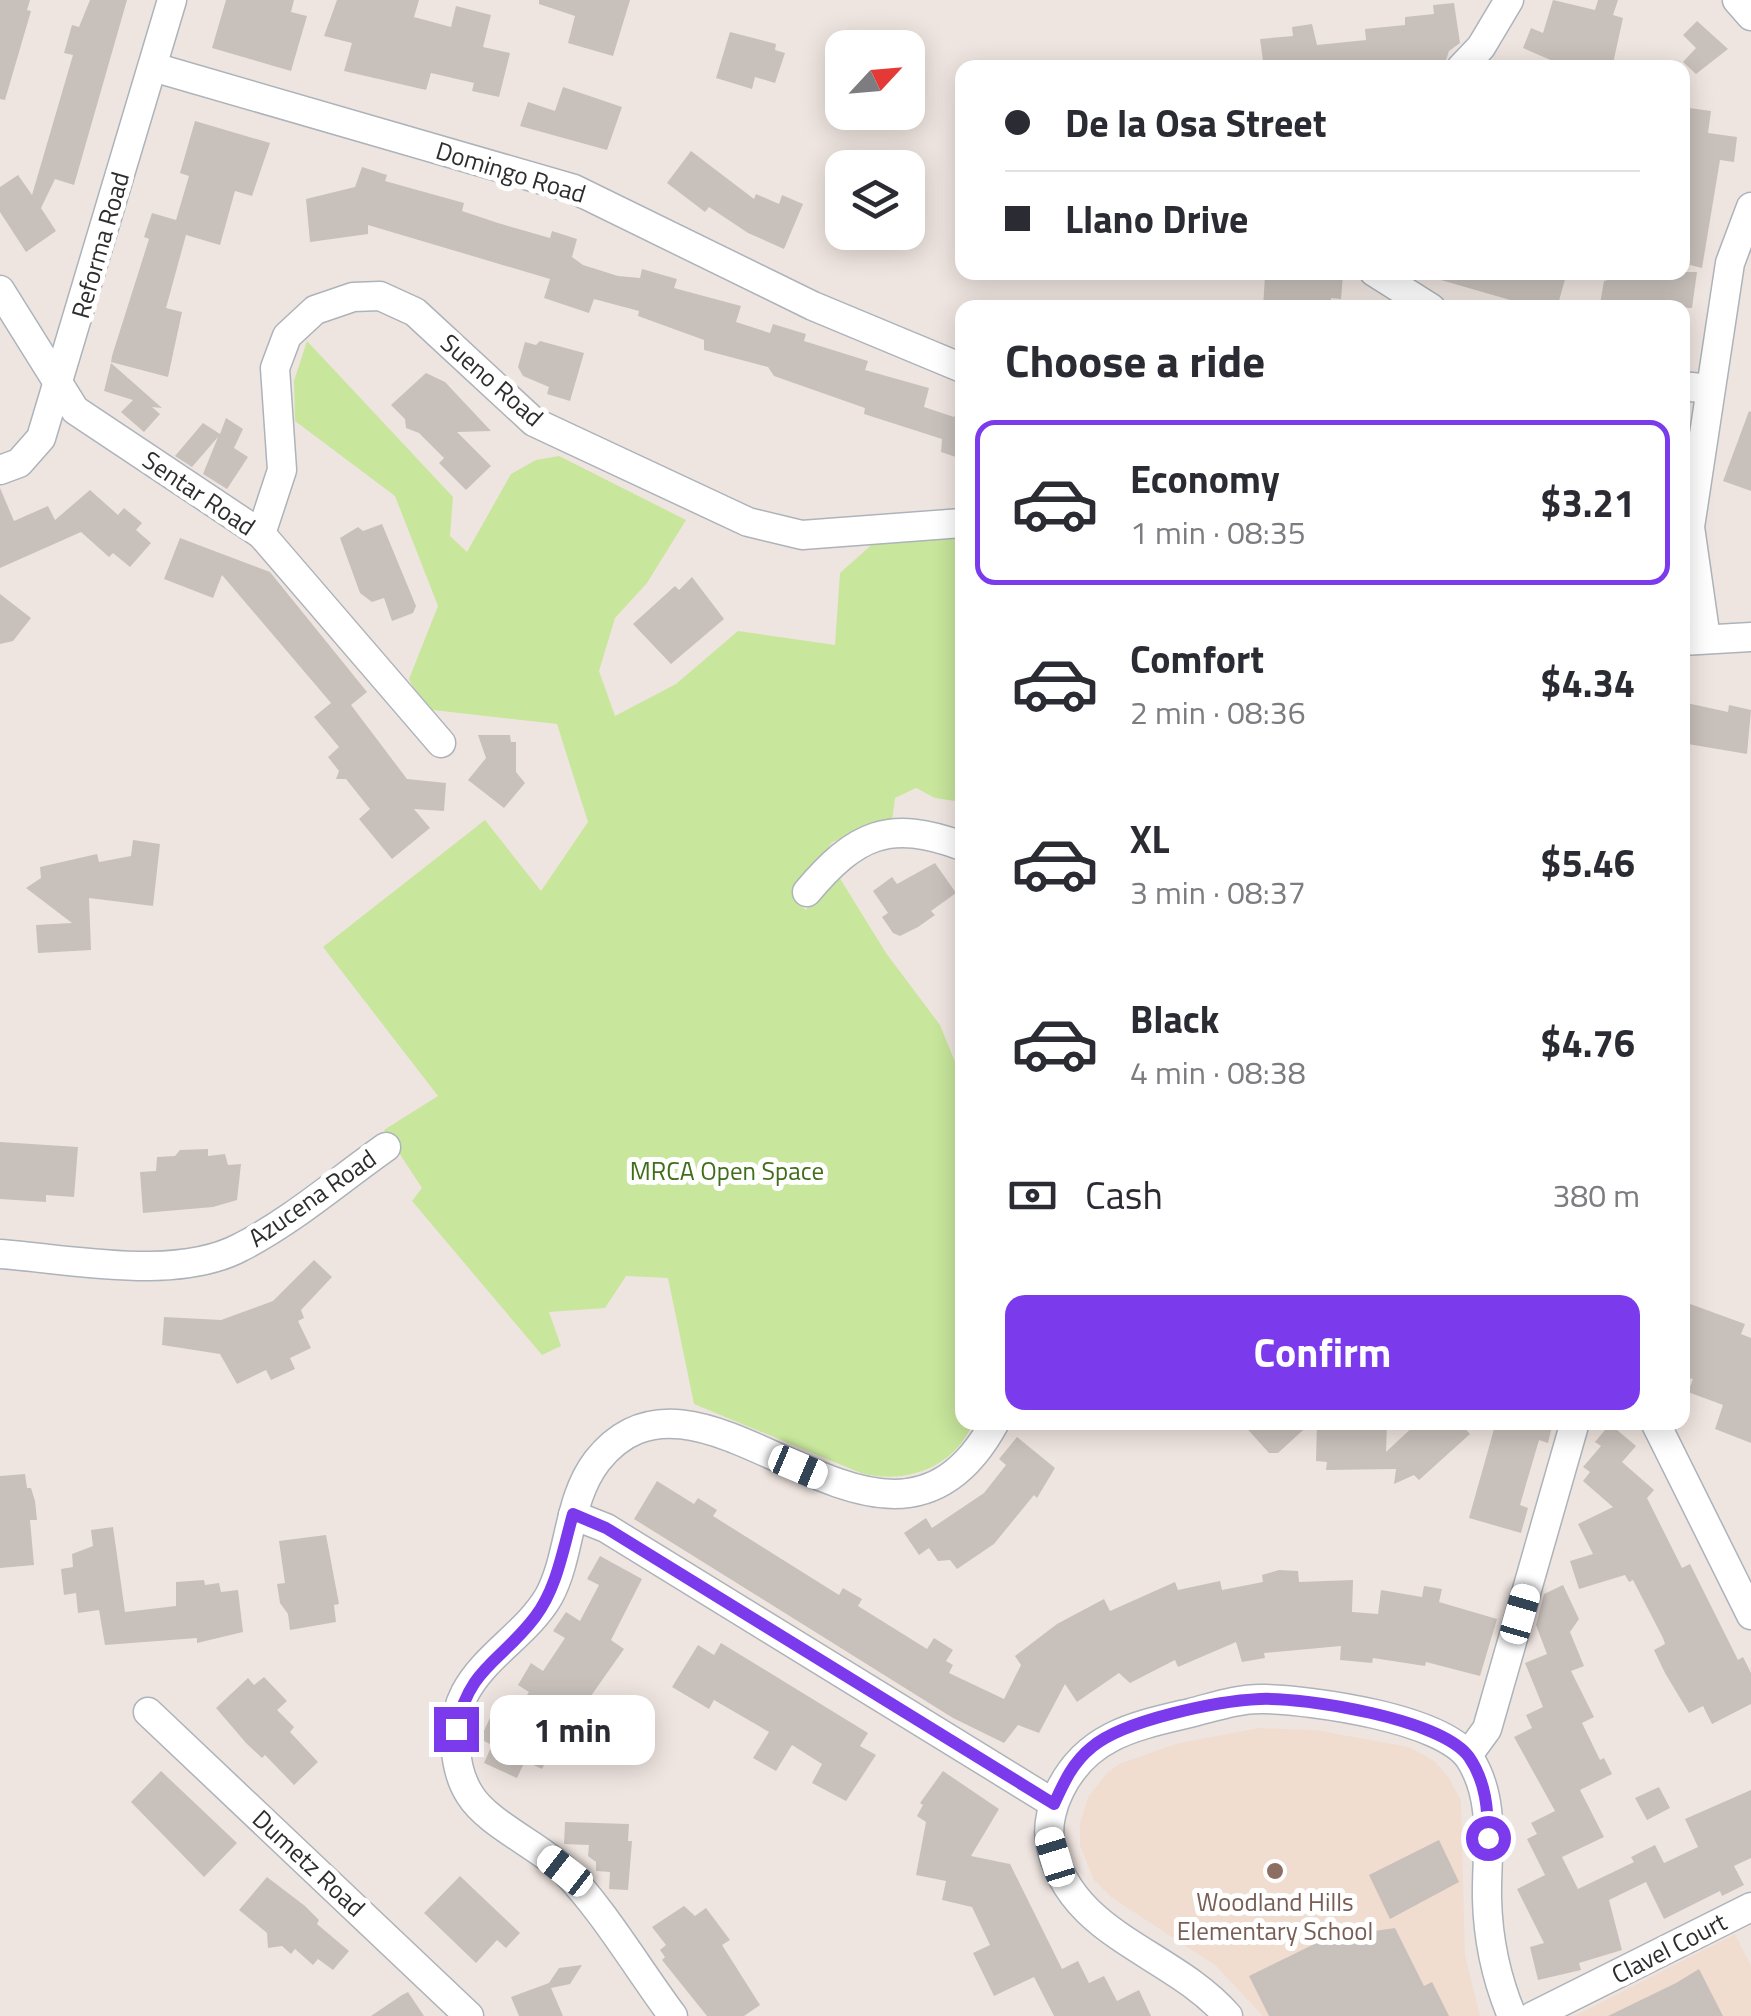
<!DOCTYPE html>
<html lang="en">
<head>
<meta charset="utf-8">
<style>
	:root { --surface:#fff; --page:#f2f2f3; --text:#2b2b33; --muted:#7c7c81; --line:#e1e1e2; --accent:#7c3aed }
	body { margin:0; font-family:"Titillium Web",sans-serif; background:var(--page); color:var(--text); height:100vh; display:flex; flex-direction:column; font-size:38px; white-space:nowrap }
	* { box-sizing:border-box; margin:0 }
	p { font-size:32px; color:var(--muted) }
	.icon { flex:none; width:55px; height:55px; fill:none; stroke:currentColor; stroke-width:2; stroke-linecap:round; stroke-linejoin:round }
	.map { position:relative; flex:1; overflow:hidden }
	.side { position:absolute; left:955px; top:300px; width:735px; height:1130px; display:flex; flex-direction:column; background:var(--surface); border-radius:20px; box-shadow:0 5px 25px #0003 }
	.side>* { flex:none }
	.banner { position:absolute; left:955px; top:60px; width:735px; height:220px; border-radius:20px; box-shadow:0 5px 25px #0003; display:grid; align-content:center; height:220px; padding:0 50px; background:var(--surface) }
	.needle { width:65px; rotate:64deg }
	.buttons { position:absolute; left:825px; top:30px; display:grid; gap:20px }
	.buttons a { display:grid; place-items:center; width:100px; height:100px; border-radius:20px; background:var(--surface); box-shadow:0 5px 25px #0003; font-size:50px }
	.end { position:absolute; width:45px; height:45px; margin:-22px; border:12px solid #7c3aed; background:#fff; box-shadow:0 0 0 5px #fff }
	.from { border-radius:50% }
	.bubble { position:absolute; height:70px; border-radius:20px; background:var(--surface); box-shadow:0 5px 25px #0003; font-size:32px; font-weight:700; line-height:70px; text-align:center }
	.car { position:absolute; width:30px; height:60px; margin:-30px -15px; border-radius:12px; box-shadow:0 0 8px 2px #0007; background:linear-gradient(#fff 24%,#345 0 40%,#fff 0 76%,#345 0 86%,#fff 0) }
	.banner b { display:flex; align-items:center; gap:35px; height:95px; font-size:38px }
	.banner b+b { border-top:2px solid var(--line) }
	.banner i { width:25px; height:25px; background:var(--text) }
	ul { padding:0; list-style:none }
	li { display:flex; align-items:center; gap:30px; height:165px; margin:0 20px 15px; padding:0 30px; border:5px solid transparent; border-radius:20px }
	li div { flex:1 }
	li b { display:block; font-size:38px }
	li em { font-style:normal; font-weight:700 }
	li.selected { border-color:var(--accent) }
	li>.icon { width:90px; height:90px; stroke-width:1.5 }
	h2 { padding:0 50px; font-size:45px; line-height:120px }
	.pay { display:flex; align-items:center; gap:25px; height:110px; padding:0 50px; font-size:38px }
	.pay p { margin-inline-start:auto }
	.action { display:flex; gap:20px; margin-top:auto; padding:20px 50px }
	.action a { flex:1; height:115px; border-radius:20px; background:var(--accent); color:#fff; font-size:40px; font-weight:700; line-height:115px; text-align:center }
	.map>svg:first-child { display:block }
</style>
</head>
<body>
<div class="map">
<svg width="1751" height="2016" viewBox="0 0 1751 2016">
	<rect width="100%" height="100%" fill="#efe5e0"/>
	<g fill="#f0ddd0">
		<polygon points="1259,1728 1316,1730 1409,1747 1434,1761 1448,1776 1461,1801 1465,1955 1480,2016 1263,2016 1216,1966 1111,1897 1094,1880 1080,1846 1080,1823 1088,1797 1108,1772 1121,1763 1179,1743"/>
		<polygon points="1735,1934 1751,1966 1751,2016 1574,2016"/>
	</g>
	<path fill="#c8e69c" d="M307,341L453,497L450,536L467,552L511,474L536,460L559,456L686,520L647,583L615,618L599,671L615,716L676,684L738,631L835,645L840,573L877,540L962,533V802L935,798L916,788L895,798L892,821L832,842L793,899L806,910L836,872L886,953L940,1025L962,1079V1422L973,1423C954,1468 905,1485 861,1473L694,1404L668,1278L626,1276L605,1308L549,1312L561,1346L542,1355L412,1201L422,1188L384,1130L438,1096L323,947L485,820L541,891L588,822L557,724L424,709L409,679L438,606L395,496L295,421L294,381Z"/>
	<g fill="#c8c0bb">
		<polygon points="0,0 30,0 27,10 31,11 5,100 0,99"/>
		<polygon points="90,0 127,0 74,185 55,179 41,208 56,231 26,252 0,212 0,187 18,175 32,195 73,55 64,53 72,25 79,27"/>
		<polygon points="226,0 294,0 291,12 307,16 291,71 212,48"/>
		<polygon points="337,0 419,0 414,17 451,27 456,6 491,15 483,47 510,53 499,97 472,91 474,83 431,73 426,90 344,71 352,43 324,36"/>
		<polygon points="539,0 630,0 613,56 568,43 575,16 539,4"/>
		<polygon points="1553,0 1595,10 1598,0 1618,0 1613,15 1623,18 1612,68 1569,68 1523,48 1531,28 1543,33"/>
		<polygon points="1454,3 1460,43 1449,51 1444,66 1264,68 1260,39 1293,36 1292,27 1312,24 1317,45 1366,40 1365,29 1405,25 1405,17 1434,14 1433,5"/>
		<polygon points="1697,21 1728,49 1696,74 1683,62 1696,48 1683,35"/>
		<polygon points="730,32 776,44 775,50 785,53 775,83 755,77 752,89 716,78"/>
		<polygon points="563,87 622,107 607,150 520,126 528,102 555,111"/>
		<polygon points="1682,107 1711,111 1708,133 1737,137 1734,162 1720,160 1702,268 1682,263"/>
		<polygon points="195,121 270,143 252,196 235,191 220,245 186,235 166,308 182,312 168,377 111,362 112,356 149,239 144,237 152,213 176,220 189,176 180,173"/>
		<polygon points="691,151 754,199 756,194 779,204 782,195 803,204 784,249 748,233 709,207 705,212 667,183"/>
		<polygon points="362,167 387,175 385,181 464,203 462,211 498,223 550,238 552,231 577,239 572,257 583,265 618,276 640,278 642,269 677,279 674,288 741,306 736,322 770,333 773,324 806,334 804,341 868,361 865,370 929,388 924,407 954,417 962,400 962,452 959,458 941,452 942,439 864,414 865,408 774,376 768,367 704,350 704,340 638,316 639,311 594,299 589,313 544,298 550,279 368,225 368,234 310,242 306,199 355,187"/>
		<polygon points="1292,272 1343,275 1341,299 1331,298 1330,308 1263,308 1265,276 1291,276"/>
		<polygon points="1434,272 1567,272 1557,308 1523,308 1524,304 1434,278"/>
		<polygon points="1613,272 1697,272 1692,308 1600,304 1604,281 1612,279"/>
		<polygon points="540,341 584,353 570,401 547,394 549,387 523,376 518,367 525,342 536,345"/>
		<polygon points="111,363 162,408 152,407 160,414 144,432 121,412 133,400 104,391"/>
		<polygon points="426,373 445,382 491,431 457,432 491,466 466,490 439,463 444,458 419,433 406,428 405,419 391,405"/>
		<polygon points="1749,411 1751,412 1751,491 1723,481"/>
		<polygon points="226,418 243,429 234,448 248,457 227,489 203,474 218,437 192,467 175,456 203,423 220,434"/>
		<polygon points="0,488 14,521 48,506 55,520 90,490 118,515 124,508 142,523 136,530 151,543 130,567 113,553 109,557 81,532 0,568"/>
		<polygon points="382,524 416,606 413,613 392,621 384,598 372,602 360,593 340,538 358,527 363,531"/>
		<polygon points="180,538 270,572 367,692 351,705 407,779 446,783 444,811 414,809 430,828 392,859 359,819 370,809 346,779 336,779 339,771 328,757 339,747 314,717 331,703 222,575 213,598 164,579"/>
		<polygon points="692,577 724,619 671,664 633,624 675,586 679,590"/>
		<polygon points="0,594 31,618 13,641 0,644"/>
		<polygon points="1682,702 1728,712 1729,705 1751,710 1747,754 1682,743"/>
		<polygon points="478,735 510,735 511,742 516,742 516,772 525,783 504,808 468,780 486,758"/>
		<polygon points="133,840 160,844 153,906 89,898 91,950 38,953 36,925 72,923 26,888 41,878 40,867 97,854 99,862 131,856"/>
		<polygon points="935,863 956,893 931,911 935,915 918,927 900,936 893,933 882,917 888,913 873,891 892,877 897,884"/>
		<polygon points="0,1142 78,1147 74,1197 46,1195 46,1202 0,1199"/>
		<polygon points="208,1149 208,1156 225,1154 228,1165 241,1164 237,1200 213,1207 143,1213 140,1172 156,1171 157,1157 175,1156 180,1150"/>
		<polygon points="314,1260 332,1277 301,1310 304,1318 298,1321 311,1348 290,1358 295,1369 271,1380 266,1370 237,1384 220,1354 162,1345 164,1317 221,1320 273,1301"/>
		<polygon points="1682,1301 1745,1324 1741,1334 1751,1338 1751,1443 1715,1429 1723,1405 1688,1392 1693,1379 1682,1377"/>
		<polygon points="1241,1422 1312,1422 1278,1453 1269,1453"/>
		<polygon points="1317,1422 1387,1424 1386,1452 1418,1422 1459,1422 1470,1434 1419,1480 1414,1475 1394,1484 1396,1469 1326,1470 1327,1462 1316,1461"/>
		<polygon points="1496,1422 1553,1422 1548,1443 1539,1440 1520,1505 1528,1508 1521,1533 1469,1518"/>
		<polygon points="1610,1424 1636,1446 1622,1462 1654,1490 1647,1498 1682,1568 1690,1564 1738,1660 1743,1657 1751,1673 1751,1704 1712,1724 1703,1706 1689,1713 1665,1673 1654,1650 1665,1644 1663,1638 1633,1580 1629,1582 1625,1575 1579,1589 1570,1561 1593,1554 1578,1524 1613,1507 1583,1481 1590,1472 1583,1467 1601,1446 1595,1442"/>
		<polygon points="1017,1437 1055,1468 1037,1498 1034,1495 994,1544 957,1569 950,1560 938,1561 929,1548 919,1555 904,1533 926,1518 932,1528 984,1493 1006,1465 999,1459"/>
		<polygon points="25,1474 27,1488 31,1488 35,1501 37,1520 30,1520 34,1565 0,1568 0,1476"/>
		<polygon points="657,1481 694,1504 698,1498 717,1510 713,1516 839,1595 843,1588 862,1599 858,1606 927,1649 934,1638 953,1650 946,1661 953,1665 949,1673 1004,1699 1021,1665 1015,1656 1057,1624 1104,1599 1110,1611 1175,1582 1178,1590 1220,1581 1222,1590 1263,1582 1262,1575 1279,1570 1298,1571 1299,1582 1353,1580 1352,1612 1378,1614 1381,1590 1422,1597 1424,1586 1442,1589 1439,1602 1497,1619 1480,1676 1426,1662 1425,1666 1373,1658 1372,1663 1340,1660 1341,1646 1264,1653 1265,1658 1242,1662 1236,1642 1178,1667 1175,1660 1130,1683 1119,1673 1077,1702 1065,1684 1039,1733 1018,1725 1004,1743 953,1718 634,1519"/>
		<polygon points="113,1527 125,1612 176,1606 176,1582 204,1580 205,1585 219,1583 221,1592 238,1590 243,1632 197,1643 197,1638 105,1645 99,1610 78,1613 76,1593 64,1595 61,1569 73,1567 72,1554 93,1546 91,1530"/>
		<polygon points="326,1535 339,1604 334,1605 336,1622 290,1630 288,1614 280,1603 277,1584 285,1583 279,1541"/>
		<polygon points="600,1556 642,1579 611,1640 624,1649 574,1720 568,1716 542,1769 525,1761 517,1778 484,1763 492,1745 480,1739 491,1716 509,1724 529,1692 518,1685 531,1663 543,1671 565,1638 553,1631 566,1612 580,1621 599,1585 587,1579"/>
		<polygon points="1563,1585 1579,1619 1570,1632 1584,1666 1571,1671 1594,1717 1582,1723 1600,1760 1604,1758 1612,1774 1580,1790 1604,1837 1562,1857 1578,1889 1634,1862 1631,1857 1655,1845 1664,1863 1698,1847 1685,1819 1751,1790 1751,1858 1734,1866 1744,1885 1722,1896 1720,1891 1664,1919 1646,1882 1609,1900 1622,1950 1579,1963 1581,1970 1538,1980 1530,1947 1544,1943 1517,1889 1545,1875 1527,1839 1537,1834 1531,1823 1555,1811 1514,1737 1532,1728 1526,1715 1543,1707 1525,1663 1547,1654 1536,1625 1544,1594"/>
		<polygon points="721,1643 868,1733 860,1746 876,1755 846,1801 812,1783 822,1764 792,1745 776,1771 753,1758 769,1732 714,1700 709,1709 672,1687 698,1645 714,1655"/>
		<polygon points="264,1677 287,1701 277,1710 294,1727 290,1732 318,1762 294,1785 265,1755 262,1758 246,1743 216,1708 248,1678 254,1685"/>
		<polygon points="161,1771 237,1843 204,1877 131,1802"/>
		<polygon points="943,1771 999,1809 971,1856 1010,1864 1062,1969 1078,1961 1089,1983 1104,1976 1117,2001 1139,1990 1151,2016 1054,2016 1034,1977 994,1996 973,1953 990,1945 972,1907 942,1900 946,1881 916,1875 926,1822 917,1816 923,1805 920,1803"/>
		<polygon points="1659,1787 1670,1808 1647,1820 1635,1798"/>
		<polygon points="565,1822 629,1824 628,1841 632,1841 628,1890 609,1889 610,1872 596,1871 596,1862 588,1856 589,1845 564,1844"/>
		<polygon points="1439,1840 1459,1882 1390,1919 1369,1875"/>
		<polygon points="460,1876 520,1933 506,1948 497,1940 476,1963 424,1913"/>
		<polygon points="267,1877 305,1906 319,1920 317,1924 349,1951 333,1970 318,1959 313,1965 295,1949 291,1954 282,1946 268,1948 267,1933 239,1910"/>
		<polygon points="684,1906 695,1916 706,1908 730,1940 722,1945 760,2005 744,2016 707,2016 662,1960 665,1957 660,1950 666,1945 652,1927"/>
		<polygon points="1395,1928 1424,1986 1432,1982 1449,2016 1269,2016 1249,1976 1339,1932 1340,1936"/>
		<polygon points="582,1965 570,1984 551,1988 563,2016 519,2016 511,1997 549,1983 559,1968"/>
		<polygon points="1699,1969 1723,2016 1608,2016 1676,1983"/>
		<polygon points="408,1992 424,2016 371,2016 402,1995"/>
	</g>
	<g fill="none" stroke-linecap="round" stroke-linejoin="round">
		<defs>
			<g id="minor">
				<polyline points="1737,0 1751,16"/>
				<polyline points="153,67 574,189 813,306 962,368"/>
				<polyline points="1461,68 1481,47 1509,0"/>
				<polyline points="1374,272 1431,308"/>
				<polyline points="0,290 75,410 261,534 441,743"/>
				<polyline points="1682,386 1710,389"/>
				<polyline points="0,470 19,463 41,438 172,0"/>
				<polyline points="261,534 282,470 275,368 287,336 315,310 353,297 380,296 415,312 534,422 748,522 802,535 962,523"/>
				<polyline points="1706,639 1690,527 1730,263 1751,207"/>
				<polyline points="1682,641 1751,637"/>
				<path d="M807,892C856,834 889,819 962,846"/>
				<path d="M0,1254C71,1259 176,1282 241,1247C292,1221 339,1180 386,1147"/>
				<polyline points="1655,1422 1751,1615"/>
				<polyline points="573,1515 606,1528 1053,1803"/>
				<polyline points="148,1712 469,2016"/>
				<polyline points="1468,1755 1487,1729 1575,1422"/>
				<path d="M673,2016C640,1972 602,1908 564,1870C539,1846 487,1823 470,1795C453,1769 450,1721 465,1693C485,1655 527,1634 549,1596C571,1555 567,1500 597,1461C704,1324 886,1623 995,1422"/>
				<path d="M1228,2016C1172,1951 1067,1936 1050,1841C1047,1824 1053,1804 1060,1790C1087,1735 1135,1726 1190,1713C1214,1707 1239,1698 1264,1699C1311,1700 1444,1718 1470,1759C1497,1802 1486,1851 1487,1899C1488,1940 1496,1978 1512,2016"/>
				<polyline points="1533,2016 1751,1907"/>
			</g>
		</defs>
		<use href="#minor" stroke="#adb3ba" stroke-width="31"/>
		<use href="#minor" stroke="#fff" stroke-width="28"/>
	</g>
	<g fill="none" stroke-linecap="round" stroke-linejoin="round">
		<path stroke="#7c3aed" stroke-width="12" d="M456,1729C470,1666 500,1663 535,1617C557,1588 563,1549 573,1514L606,1528L1054,1804C1064,1782 1073,1762 1092,1747C1124,1720 1217,1701 1260,1699C1305,1697 1442,1719 1469,1757C1486,1782 1488,1809 1488,1838"/>
	</g>
	<circle fill="#8d6e63" stroke="#fff" stroke-width="4" cx="1275" cy="1871" r="10"/>
	<g text-anchor="middle" dominant-baseline="central" stroke-width="10" stroke-linejoin="round" paint-order="stroke">
		<g font-size="25" fill="#2d2d2d" stroke="#fff">
			<text transform="translate(511 172) rotate(17)">Domingo Road</text>
			<text transform="translate(100 245) rotate(-74)">Reforma Road</text>
			<text transform="translate(492 380) rotate(41)">Sueno Road</text>
			<text transform="translate(199 493) rotate(34)">Sentar Road</text>
			<text transform="translate(312 1198) rotate(-35)">Azucena Road</text>
			<text transform="translate(309 1863) rotate(43)">Dumetz Road</text>
			<text transform="translate(1669 1948) rotate(-27)">Clavel Court</text>
		</g>
		<g font-size="25" fill="#416e1a" stroke="#fff">
			<text x="727" y="1171">MRCA Open Space</text>
		</g>
		<g font-size="25" fill="#785e54" stroke="#fff">
			<text x="1275" y="1902">Woodland Hills<tspan x="1275" dy="29">Elementary School</tspan></text>
		</g>
	</g>
</svg>
<div class="buttons">
<a><svg class="needle" viewBox="-14 -14 28 28"><path d="M0-13l5 13h-10z" fill="#e53935"/><path d="M0 13l5-13h-10z" fill="#7c7c81"/></svg></a>
<a><svg class="icon" aria-label="layers" viewBox="0 0 24 24"><path d="M12 4l9 5-9 5-9-5zM3 14l9 5 9-5"/></svg></a>
</div>
<i class="end from" style="left:1488px;top:1838px"></i>
<i class="end" style="left:456px;top:1729px"></i>
<div class="bubble" style="left:490px;top:1695px;width:165px">1 min</div>
<i class="car" style="left:798px;top:1467px;rotate:113deg"></i>
<i class="car" style="left:1520px;top:1614px;rotate:16deg"></i>
<i class="car" style="left:1055px;top:1857px;rotate:343deg"></i>
<i class="car" style="left:565px;top:1871px;rotate:308deg"></i>
<div class="banner">
<b><i class="from"></i>De la Osa Street</b>
<b><i></i>Llano Drive</b>
</div>
<section class="side">
<h2>Choose a ride</h2>
<ul>
<li class="selected"><svg class="icon" aria-label="car" viewBox="0 0 24 24"><path d="M5 17H2v-5l4-1 3-4h7l3 4 3 1v5h-3M9 17h6M6 11h13"/><circle cx="7" cy="17" r="2"/><circle cx="17" cy="17" r="2"/></svg><div><b>Economy</b><p>1 min · 08:35</p></div><em>$3.21</em></li>
<li><svg class="icon" aria-label="car" viewBox="0 0 24 24"><path d="M5 17H2v-5l4-1 3-4h7l3 4 3 1v5h-3M9 17h6M6 11h13"/><circle cx="7" cy="17" r="2"/><circle cx="17" cy="17" r="2"/></svg><div><b>Comfort</b><p>2 min · 08:36</p></div><em>$4.34</em></li>
<li><svg class="icon" aria-label="car" viewBox="0 0 24 24"><path d="M5 17H2v-5l4-1 3-4h7l3 4 3 1v5h-3M9 17h6M6 11h13"/><circle cx="7" cy="17" r="2"/><circle cx="17" cy="17" r="2"/></svg><div><b>XL</b><p>3 min · 08:37</p></div><em>$5.46</em></li>
<li><svg class="icon" aria-label="car" viewBox="0 0 24 24"><path d="M5 17H2v-5l4-1 3-4h7l3 4 3 1v5h-3M9 17h6M6 11h13"/><circle cx="7" cy="17" r="2"/><circle cx="17" cy="17" r="2"/></svg><div><b>Black</b><p>4 min · 08:38</p></div><em>$4.76</em></li>
</ul>
<div class="pay"><svg class="icon" aria-label="cash" viewBox="0 0 24 24"><path d="M3 7h18v10H3z"/><circle cx="12" cy="12" r="2"/></svg>Cash<p>380 m</p></div>
<div class="action"><a>Confirm</a></div>
</section>
</div>
</body>
</html>
